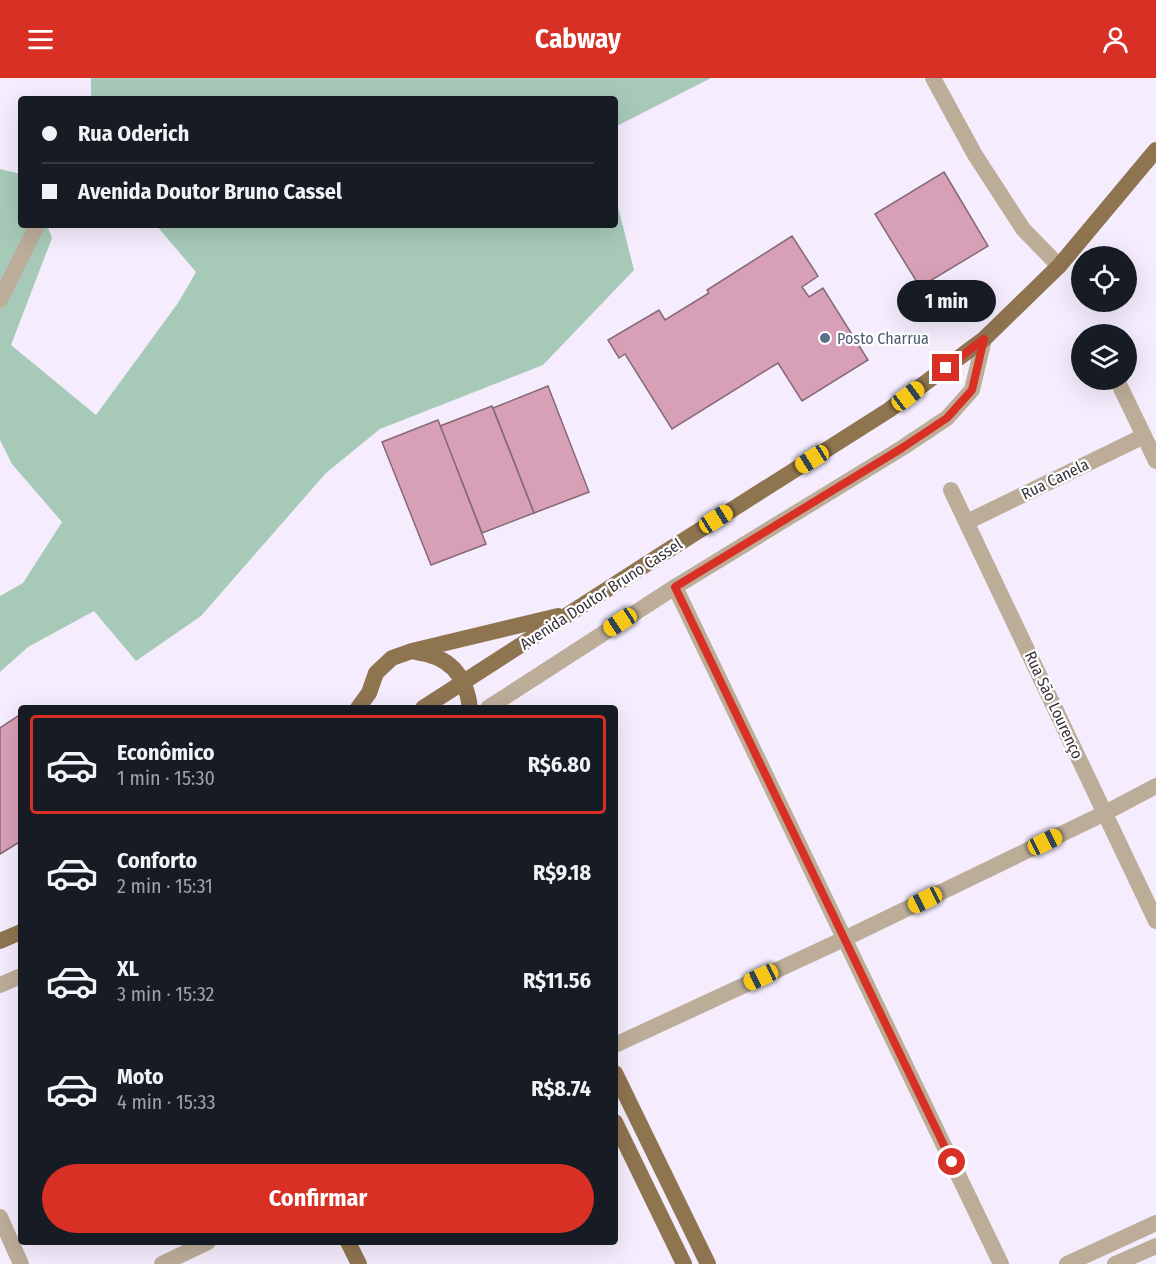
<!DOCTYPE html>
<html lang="pt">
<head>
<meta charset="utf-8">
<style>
	:root { --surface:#171b24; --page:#20242c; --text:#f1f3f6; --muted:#9ea1a6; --line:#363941; --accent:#d93025 }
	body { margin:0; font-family:"Fira Sans Condensed",sans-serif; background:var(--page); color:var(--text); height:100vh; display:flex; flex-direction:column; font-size:22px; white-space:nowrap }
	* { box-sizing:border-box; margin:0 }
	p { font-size:20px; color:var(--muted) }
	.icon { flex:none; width:33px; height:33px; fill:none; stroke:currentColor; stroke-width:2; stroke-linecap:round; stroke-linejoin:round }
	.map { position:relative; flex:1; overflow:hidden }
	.sheet { position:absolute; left:18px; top:627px; width:600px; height:540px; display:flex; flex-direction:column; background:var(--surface); border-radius:6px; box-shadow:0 6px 24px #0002 }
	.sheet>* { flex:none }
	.top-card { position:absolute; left:18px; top:18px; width:600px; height:132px; border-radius:6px; box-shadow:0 6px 24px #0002; display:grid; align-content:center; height:132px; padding:0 24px; background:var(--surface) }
	.fabs { position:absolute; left:1071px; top:168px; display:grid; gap:12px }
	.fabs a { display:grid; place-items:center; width:66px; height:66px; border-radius:50%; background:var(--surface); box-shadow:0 6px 24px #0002; font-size:30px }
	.end { position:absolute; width:27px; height:27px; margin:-14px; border:8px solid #d93025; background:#fff; box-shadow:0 0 0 3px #fff }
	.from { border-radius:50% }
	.bubble { position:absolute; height:42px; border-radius:21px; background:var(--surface); box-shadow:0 6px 24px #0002; font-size:20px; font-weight:700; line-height:42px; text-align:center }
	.car { position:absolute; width:18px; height:36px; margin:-18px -9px; border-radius:8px; box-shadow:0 0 4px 2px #0007; background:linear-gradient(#f5c518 24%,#345 0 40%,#f5c518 0 76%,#345 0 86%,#f5c518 0) }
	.top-card b { display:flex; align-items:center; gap:21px; height:57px; font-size:22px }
	.top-card b+b { border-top:2px solid var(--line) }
	.top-card i { width:15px; height:15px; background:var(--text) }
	ul { padding:10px 0 0; list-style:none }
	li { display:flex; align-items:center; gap:18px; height:99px; margin:0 12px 9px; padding:0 12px; border:3px solid transparent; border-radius:6px }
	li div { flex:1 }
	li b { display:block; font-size:22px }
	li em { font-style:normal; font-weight:700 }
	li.selected { border-color:var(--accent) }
	li>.icon { width:54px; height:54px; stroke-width:1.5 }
	.cta { display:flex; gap:12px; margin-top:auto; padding:12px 24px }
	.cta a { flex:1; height:69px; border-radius:36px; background:var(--accent); color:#fff; font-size:24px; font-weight:700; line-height:69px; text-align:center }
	header { display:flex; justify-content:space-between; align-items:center; height:78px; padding:0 24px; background:var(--accent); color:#fff; font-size:27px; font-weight:700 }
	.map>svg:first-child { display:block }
</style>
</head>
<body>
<header><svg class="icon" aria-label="menu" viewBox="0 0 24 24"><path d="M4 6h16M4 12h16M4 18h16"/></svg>Cabway<svg class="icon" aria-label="person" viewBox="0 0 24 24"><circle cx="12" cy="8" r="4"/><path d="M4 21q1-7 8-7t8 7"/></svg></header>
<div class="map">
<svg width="1156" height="1186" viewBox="0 0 1156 1186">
	<rect width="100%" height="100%" fill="#f5edfd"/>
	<g fill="#a7cab8">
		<polygon points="91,0 711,0 615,49 615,21 91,21"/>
		<polygon points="0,91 21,96 21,147 47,147 52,160 11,267 96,337 178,225 196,194 156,147 615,147 615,117 634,192 543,287 380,351 326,395 201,538 136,583 94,533 28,569 0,594 0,518 23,505 62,444 12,386 0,362"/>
	</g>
	<g fill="#d8a0b6" stroke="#856974" stroke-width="1.5">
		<polygon points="944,94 988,168 920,209 875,136"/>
		<polygon points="792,158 818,198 802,209 809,219 823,210 868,282 802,323 778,285 672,351 625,276 619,280 608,262 659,232 665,242 709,215 707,212"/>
		<polygon points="548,308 589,414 534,435 493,330"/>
		<polygon points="492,328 534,435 482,455 440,348"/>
		<polygon points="438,342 486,466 431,487 382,364"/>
		<polygon points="21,636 21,763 0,776 0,650"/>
	</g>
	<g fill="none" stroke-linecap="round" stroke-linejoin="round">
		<g stroke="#bcad99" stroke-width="16">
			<polyline points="933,0 975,77 1023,151 1059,188"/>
			<polyline points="0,222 37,147"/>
			<polyline points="1117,302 1156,383"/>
			<polyline points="951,412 1156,843"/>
			<polyline points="967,444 1144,358"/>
			<polyline points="675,509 1001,1186"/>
			<polyline points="488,630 675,509 902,370 947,340 972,312 984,261"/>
			<polyline points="0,907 21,898"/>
			<polyline points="615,967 844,861 1105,735 1156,708"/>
			<polyline points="0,1139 21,1186"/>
			<polyline points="162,1186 208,1164"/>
			<polyline points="1067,1186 1156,1145"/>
			<polyline points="1115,1186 1156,1168"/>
		</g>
		<g stroke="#8f7450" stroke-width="16">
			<path d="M416,574C449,578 466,597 470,630"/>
			<polyline points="358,630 369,615 376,595 392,580 412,573 558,538"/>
			<polyline points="423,630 659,478 889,332 984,261 1059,188 1156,72"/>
			<polyline points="0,863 21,854"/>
			<polyline points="615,995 708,1186"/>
			<polyline points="615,1044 684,1186"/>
			<polyline points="348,1164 359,1186"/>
		</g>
	</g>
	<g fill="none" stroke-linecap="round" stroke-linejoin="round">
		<polyline stroke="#d93025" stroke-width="8" points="946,290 984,261 972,312 947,340 902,370 675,509 952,1084"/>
	</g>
	<circle fill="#5c6f8a" stroke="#fff" stroke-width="2" cx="825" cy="260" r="6"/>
	<g text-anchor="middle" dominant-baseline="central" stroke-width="4.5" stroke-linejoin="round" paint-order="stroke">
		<g font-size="16" fill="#4e5e75" stroke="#fff" text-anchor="start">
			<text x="837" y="260">Posto Charrua</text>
		</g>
		<g font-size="16" fill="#37323c" stroke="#fff">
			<text transform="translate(1055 401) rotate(-26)">Rua Canela</text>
			<text transform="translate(601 516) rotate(-33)">Avenida Doutor Bruno Cassel</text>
			<text transform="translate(1054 627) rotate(65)">Rua São Lourenço</text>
		</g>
	</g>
</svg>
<div class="fabs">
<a><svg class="icon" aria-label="locate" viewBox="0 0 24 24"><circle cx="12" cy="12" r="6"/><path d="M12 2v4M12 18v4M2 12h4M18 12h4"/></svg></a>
<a><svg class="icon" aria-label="layers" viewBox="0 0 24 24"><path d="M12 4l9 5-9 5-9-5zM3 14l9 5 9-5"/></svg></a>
</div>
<i class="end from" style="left:952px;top:1084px"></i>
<i class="end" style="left:946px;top:290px"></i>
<div class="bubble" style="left:897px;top:202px;width:99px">1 min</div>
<i class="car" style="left:908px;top:318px;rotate:53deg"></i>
<i class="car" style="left:812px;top:381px;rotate:238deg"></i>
<i class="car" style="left:716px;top:441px;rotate:58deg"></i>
<i class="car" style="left:620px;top:544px;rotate:237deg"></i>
<i class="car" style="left:1045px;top:764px;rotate:64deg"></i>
<i class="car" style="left:925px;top:822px;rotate:244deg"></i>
<i class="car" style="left:761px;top:899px;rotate:245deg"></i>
<div class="top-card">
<b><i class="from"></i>Rua Oderich</b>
<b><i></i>Avenida Doutor Bruno Cassel</b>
</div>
<section class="sheet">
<ul>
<li class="selected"><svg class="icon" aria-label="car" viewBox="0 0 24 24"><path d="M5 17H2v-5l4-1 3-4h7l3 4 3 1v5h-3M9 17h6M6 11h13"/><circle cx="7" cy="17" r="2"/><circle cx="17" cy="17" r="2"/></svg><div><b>Econômico</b><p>1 min · 15:30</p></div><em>R$6.80</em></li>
<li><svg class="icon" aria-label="car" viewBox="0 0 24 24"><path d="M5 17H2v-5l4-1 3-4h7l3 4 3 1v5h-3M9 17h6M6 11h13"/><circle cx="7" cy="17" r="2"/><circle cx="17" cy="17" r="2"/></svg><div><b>Conforto</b><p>2 min · 15:31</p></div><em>R$9.18</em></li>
<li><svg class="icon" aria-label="car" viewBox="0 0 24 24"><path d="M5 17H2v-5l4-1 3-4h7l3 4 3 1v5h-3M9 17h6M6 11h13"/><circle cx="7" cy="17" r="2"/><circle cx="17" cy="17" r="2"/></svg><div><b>XL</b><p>3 min · 15:32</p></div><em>R$11.56</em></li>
<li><svg class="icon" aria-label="car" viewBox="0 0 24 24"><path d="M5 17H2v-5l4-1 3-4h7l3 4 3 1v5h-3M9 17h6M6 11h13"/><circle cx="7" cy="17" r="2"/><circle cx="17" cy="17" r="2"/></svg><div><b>Moto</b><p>4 min · 15:33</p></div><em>R$8.74</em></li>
</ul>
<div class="cta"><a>Confirmar</a></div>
</section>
</div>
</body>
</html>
